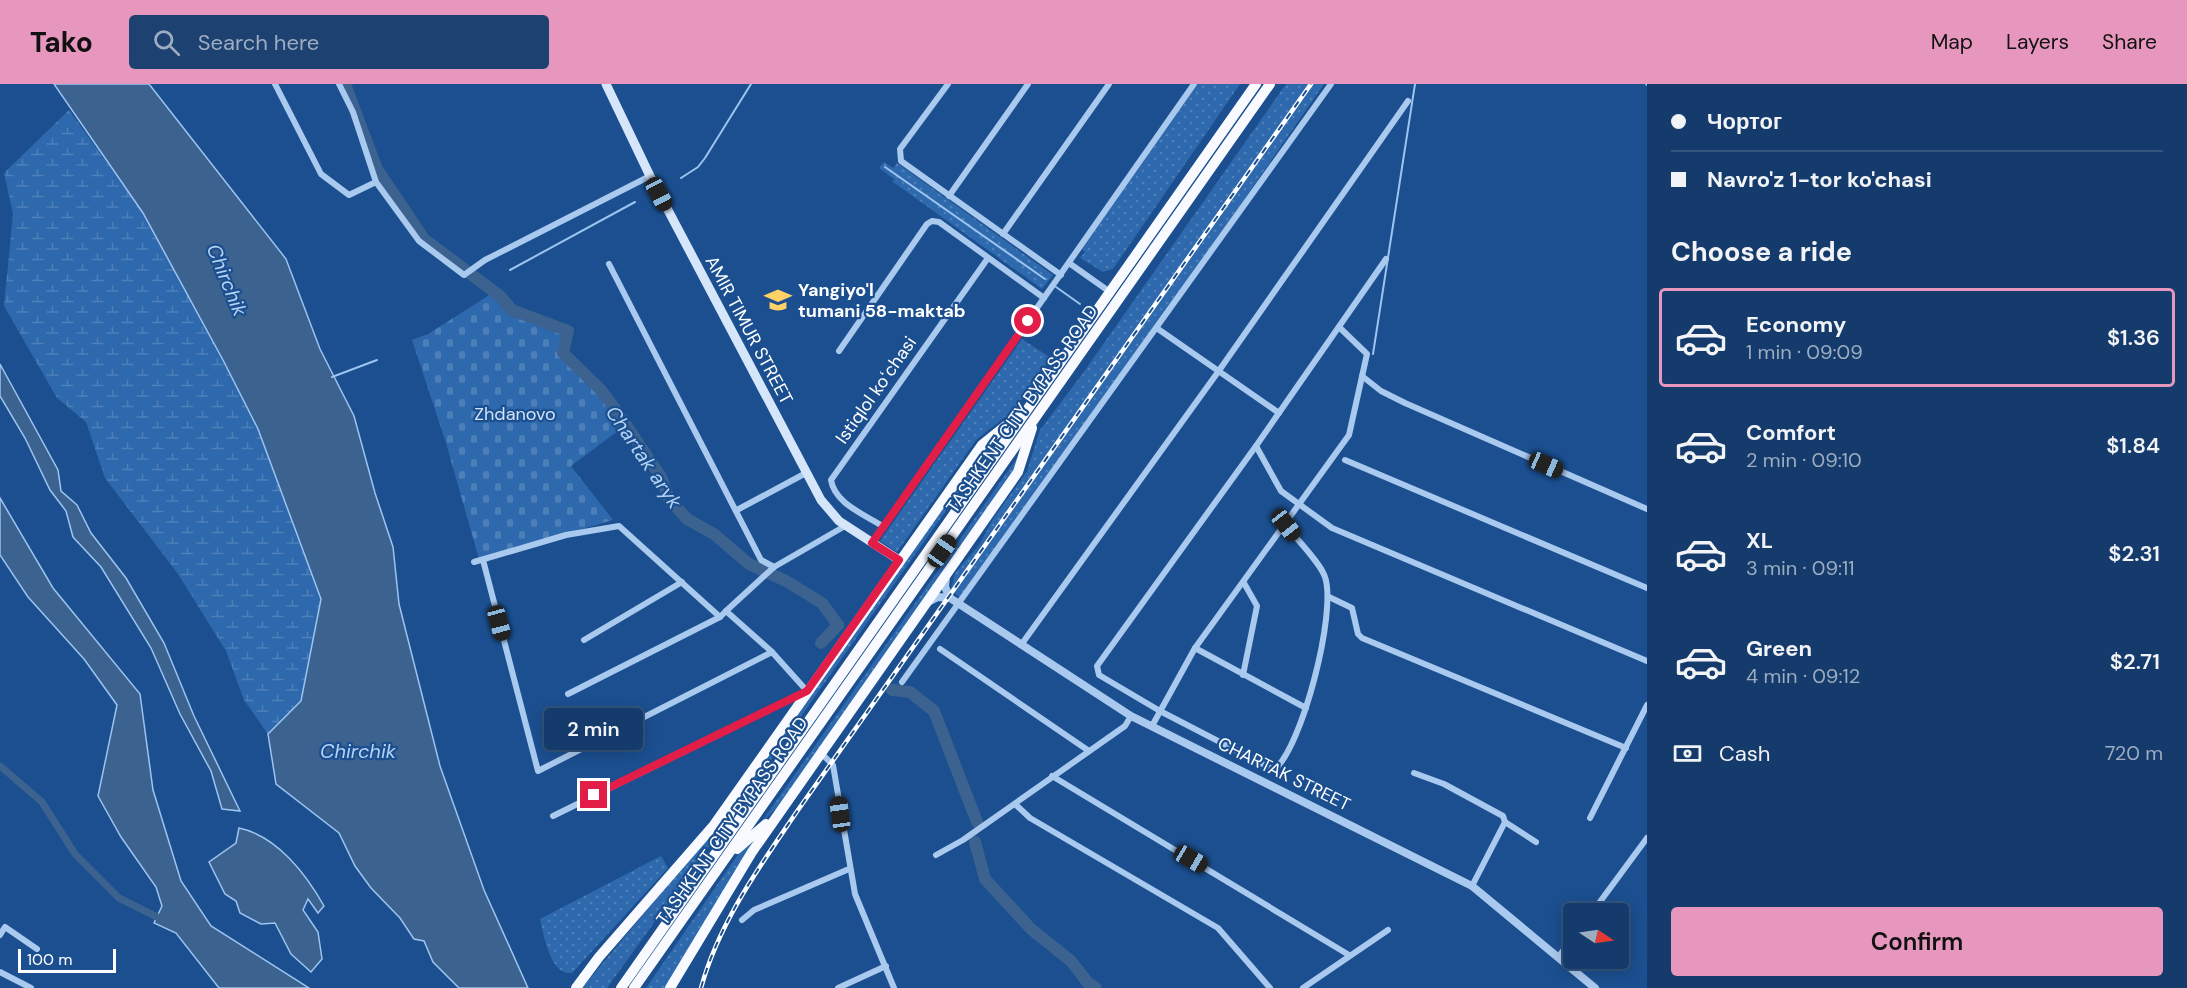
<!DOCTYPE html>
<html lang="en">
<head>
<meta charset="utf-8">
<style>
	:root { --surface:#143b6b; --page:#1d4271; --text:#f1f3f6; --muted:#9dadc1; --line:#33557e; --accent:#e797bd }
	body { margin:0; font-family:"DM Sans",sans-serif; background:var(--page); color:var(--text); height:100vh; display:flex; flex-direction:column; font-size:22px; white-space:nowrap }
	* { box-sizing:border-box; margin:0 }
	p { font-size:20px; color:var(--muted) }
	.icon { flex:none; width:33px; height:33px; fill:none; stroke:currentColor; stroke-width:2; stroke-linecap:round; stroke-linejoin:round }
	.map { position:relative; flex:1; overflow:hidden }
	.drawer { display:flex; flex-direction:column; background:var(--surface); width:540px }
	.drawer>* { flex:none }
	.hud { display:grid; align-content:center; height:132px; padding:0 24px; background:var(--surface) }
	.needle { width:39px; rotate:103deg }
	.fabs { position:absolute; left:1563px; top:819px; display:grid; gap:12px }
	.fabs a { display:grid; place-items:center; width:66px; height:66px; border-radius:6px; background:var(--surface); box-shadow:0 3px 15px #0003,0 0 0 2px var(--line); font-size:30px }
	.scale { position:absolute; left:18px; bottom:15px; width:98px; box-sizing:border-box; padding-left:6px; border:3px solid #fff; border-top:0; font-size:16px; line-height:21px; white-space:nowrap; color:#fff; -webkit-text-stroke:4px #1b4f8f; paint-order:stroke }
	.end { position:absolute; width:27px; height:27px; margin:-14px; border:8px solid #e11d48; background:#fff; box-shadow:0 0 0 3px #fff }
	.from { border-radius:50% }
	.bubble { position:absolute; height:42px; border-radius:6px; background:var(--surface); box-shadow:0 3px 15px #0003,0 0 0 2px var(--line); font-size:20px; font-weight:600; line-height:42px; text-align:center }
	.car { position:absolute; width:18px; height:36px; margin:-18px -9px; border-radius:8px; box-shadow:0 0 4px 2px #0007; background:linear-gradient(#222 24%,#8ab4d8 0 40%,#222 0 76%,#8ab4d8 0 86%,#222 0) }
	.hud b { display:flex; align-items:center; gap:21px; height:57px; font-size:22px }
	.hud b+b { border-top:2px solid var(--line) }
	.hud i { width:15px; height:15px; background:var(--text) }
	ul { padding:0; list-style:none }
	li { display:flex; align-items:center; gap:18px; height:99px; margin:0 12px 9px; padding:0 12px; border:3px solid transparent; border-radius:6px }
	li div { flex:1 }
	li b { display:block; font-size:22px }
	li em { font-style:normal; font-weight:600 }
	li.current { border-color:var(--accent) }
	li>.icon { width:54px; height:54px; stroke-width:1.5 }
	h2 { padding:0 24px; font-size:27px; line-height:72px }
	.pay { display:flex; align-items:center; gap:15px; height:66px; padding:0 24px; font-size:22px }
	.pay p { margin-inline-start:auto }
	.button { display:flex; gap:12px; margin-top:auto; padding:12px 24px }
	.button a { flex:1; height:69px; border-radius:6px; background:var(--accent); color:#111; font-size:24px; font-weight:600; line-height:69px; text-align:center }
	header { display:flex; align-items:center; gap:36px; box-sizing:border-box; height:84px; padding:0 30px; background:var(--accent); color:#111 }
	header strong { font-size:28px }
	nav { display:flex; gap:33px; margin-inline-start:auto; font-size:21px }
	.search { width:420px; height:54px; background:var(--page); display:flex; align-items:center; gap:15px; box-sizing:border-box; padding:0 21px; border-radius:6px; color:var(--muted); font-size:22px }
	main { display:flex; flex:1; min-height:0 }
	.map>svg:first-child { display:block }
</style>
</head>
<body>
<header>
<strong>Tako</strong>
<div class="search"><svg class="icon" aria-label="search" viewBox="0 0 24 24"><circle cx="10" cy="10" r="6"/><path d="M15 15l6 6"/></svg>Search here</div>
<nav><a>Map</a><a>Layers</a><a>Share</a></nav>
</header>
<main>
<div class="map">
<svg width="1647" height="904" viewBox="0 0 1647 904">
	<defs>
		<pattern id="grass-dots" width="8" height="8" patternUnits="userSpaceOnUse" patternTransform="scale(1.5)"><rect width="8" height="8" fill="#2e69ad"/><path d="M2 2h.1M6 6h.1" fill="none" stroke="#4d80b9" stroke-width="1.8" stroke-linecap="round"/></pattern>
		<pattern id="wetland-marsh" width="20" height="14" patternUnits="userSpaceOnUse" patternTransform="scale(1.5)"><rect width="20" height="14" fill="#2e69ad"/><path d="M1 5h8M5 5V1M11 12h8M15 12V8" fill="none" stroke="#4d80b9"/></pattern>
		<pattern id="cemetery-stones" width="16" height="16" patternUnits="userSpaceOnUse" patternTransform="scale(1.5)"><rect width="16" height="16" fill="#2e69ad"/><path d="M2 7V4a2 2 0 0 1 4 0v3zM10 15v-3a2 2 0 0 1 4 0v3z" fill="#4d80b9"/></pattern>
	</defs>
	<rect width="100%" height="100%" fill="#1b4f8f"/>
	<g fill="url(#grass-dots)">
		<polygon points="1198,0 1240,0 1113,185 1103,188 1080,174 1085,168 1082,165"/>
		<polygon points="1286,0 1324,0 1156,243 960,514 951,505 955,489 979,461 993,435 1027,387 1040,346 1083,289"/>
		<polygon points="884,78 893,84 897,79 1053,191 1042,205 893,98 894,95 879,84"/>
		<polygon points="1022,255 1051,274 1015,325 976,356 897,468 880,457"/>
		<polygon points="995,357 738,722 743,705 985,363"/>
		<polygon points="1019,371 1015,387 779,722 760,740"/>
		<polygon points="723,735 716,753 607,904 582,904"/>
		<polygon points="754,758 667,904 646,904 739,769"/>
		<path d="M661,772L668,784L572,889C550,892 544,851 540,835Z"/>
	</g>
	<polygon fill="url(#wetland-marsh)" points="69,26 143,129 223,276 258,345 321,515 301,617 268,650 244,616 226,567 178,490 105,394 86,338 57,314 4,222 13,130 4,89"/>
	<polygon fill="url(#cemetery-stones)" points="491,210 502,219 511,232 561,246 564,251 559,270 626,341 571,382 613,436 479,475 446,359 412,256 428,250"/>
	<g fill="#3c6290" stroke="#9cc4f0" stroke-width="1.5">
		<polygon points="54,0 149,0 286,175 320,265 354,332 375,409 393,463 399,520 440,682 484,806 528,904 459,904 433,878 424,857 414,855 400,834 371,804 355,782 339,749 276,700 268,650 301,617 321,515 258,345 223,276 143,129"/>
		<polygon points="0,280 58,386 61,407 77,421 91,449 126,494 164,559 194,632 240,727 222,725 211,687 180,630 151,564 101,483 73,453 66,427 50,406 25,354 0,312"/>
		<polygon points="0,414 53,504 140,610 153,706 181,797 211,842 309,904 219,904 176,849 154,839 162,822 156,803 121,753 98,712 117,621 84,575 28,513 0,471"/>
		<path d="M239,744C277,752 306,790 324,822L318,829L308,815L303,826L318,848L322,875L311,888L291,870L275,839L261,840L240,829L236,817L225,810L209,778L236,759Z"/>
	</g>
	<g fill="none" stroke-linecap="round" stroke-linejoin="round">
		<g stroke="#9cc4f0" stroke-width="2">
			<polyline points="1646,0 1647,1"/>
			<polyline points="885,83 1045,195"/>
			<polyline points="681,94 698,83 705,74 751,0"/>
			<polyline points="510,186 635,118"/>
			<polyline points="1056,203 1080,220"/>
			<polyline points="1373,270 1415,0"/>
			<polyline points="332,293 377,276"/>
		</g>
		<polyline stroke="#3c6290" stroke-width="7" points="0,682 42,718 75,770 119,814 157,833"/>
		<g stroke="#3c6290" stroke-width="12">
			<polyline points="345,0 377,85 424,155 500,212 512,226 568,247 563,269 601,306 616,326 661,393 669,415 687,435 714,450 749,480 786,497 822,519 838,541 821,559"/>
			<polyline points="892,606 910,608 934,627 977,738"/>
			<polyline points="975,758 985,795 1031,845 1071,877 1088,899 1096,904"/>
		</g>
		<g stroke="#a9c9ee" stroke-width="6">
			<polyline points="275,0 321,90 349,111 376,98"/>
			<polyline points="339,0 353,28 376,98 419,157 464,191 485,176 650,92"/>
			<polyline points="948,0 900,65 901,77 1061,191"/>
			<polyline points="949,112 1028,0"/>
			<polyline points="1003,150 1109,0"/>
			<polyline points="1069,179 1110,208"/>
			<polyline points="609,180 761,476 774,483"/>
			<polyline points="1158,245 1279,329"/>
			<polyline points="839,267 927,140 932,137 939,138 1044,214"/>
			<polyline points="1362,292 1381,307 1405,319 1647,425"/>
			<polyline points="1256,362 1281,407 1332,444 1647,577"/>
			<polyline points="1345,376 1647,504"/>
			<polyline points="737,426 806,389"/>
			<path d="M1286,441C1296,455 1320,478 1325,493C1337,528 1302,664 1274,686L1160,627L1099,591L1097,582L1256,362L1386,175"/>
			<path d="M884,443C864,430 835,420 831,396L988,174"/>
			<polyline points="872,459 1194,0"/>
			<polyline points="483,476 538,687 772,568"/>
			<polyline points="474,478 566,451 619,442 720,533 726,527 772,568 807,607 553,732"/>
			<polyline points="1329,513 1352,524 1358,550 1362,554 1626,664"/>
			<polyline points="726,527 774,483 845,442"/>
			<polyline points="584,556 682,498"/>
			<polyline points="1021,561 1218,288 1408,17"/>
			<polyline points="1195,564 1306,624"/>
			<polyline points="940,565 1089,667"/>
			<polyline points="1243,591 1257,522 1244,499"/>
			<polyline points="902,598 1331,0"/>
			<polyline points="568,610 720,533"/>
			<polyline points="1152,642 1195,564 1349,351 1367,270 1339,243"/>
			<polyline points="821,669 833,681 855,810 894,904"/>
			<polyline points="1414,689 1444,700 1503,732 1505,738 1536,758"/>
			<polyline points="1052,692 1349,871"/>
			<polyline points="1015,720 1030,734 1218,844 1270,904"/>
			<polyline points="1590,734 1647,621"/>
			<polyline points="936,771 963,756 1125,642 1131,632"/>
			<polyline points="1472,802 1505,738"/>
			<polyline points="1591,830 1647,754"/>
			<polyline points="742,836 754,826 849,785"/>
			<polyline points="0,851 5,843 37,865"/>
			<polyline points="1558,873 1574,853"/>
			<polyline points="0,888 31,904"/>
			<polyline points="838,904 886,882"/>
			<polyline points="1303,904 1388,846"/>
		</g>
		<g stroke="#a9c9ee" stroke-width="8">
			<polyline points="950,514 1131,632 1472,802 1595,904"/>
			<polyline points="928,518 938,513 950,514 945,503 946,492"/>
		</g>
		<polyline stroke="#d6e6fa" stroke-width="9" points="606,0 650,92 821,416 839,437 899,476"/>
		<g stroke="#f8faff" stroke-width="10">
			<polyline points="720,756 733,720"/>
			<polyline points="737,765 766,740"/>
			<polyline points="576,904 599,873 714,741 982,361 1018,332"/>
			<polyline points="621,904 1256,0"/>
			<polyline points="634,904 1270,0"/>
			<polyline points="670,904 752,768 1018,388 1032,344"/>
		</g>
		<defs>
			<path id="rail" d="M701,904C719,838 760,782 798,726L1311,0"/>
		</defs>
		<use href="#rail" stroke="#fff" stroke-width="4.5"/>
		<use href="#rail" stroke="#1b4f8f" stroke-width="2" stroke-dasharray="7" stroke-linecap="butt"/>
	</g>
	<g fill="none" stroke-linecap="round" stroke-linejoin="round">
		<polyline stroke="#e11d48" stroke-width="8" points="594,711 807,607 899,476 872,459 1028,237"/>
	</g>
	<defs>
		<symbol id="school-bare" viewBox="-9 -9 18 18"><path d="M0-5L7-2L0 1L-7-2ZM-4 1L0 2.5L4 1V4Q0 6-4 4Z" fill="#ffd166" stroke="#1b4f8f" stroke-width="2.5" paint-order="stroke"/></symbol>
	</defs>
	<g fill-rule="evenodd">
		<use href="#school-bare" x="759" y="197" width="38" height="38"/>
	</g>
	<g text-anchor="middle" dominant-baseline="central" stroke-width="4.5" stroke-linejoin="round" paint-order="stroke">
		<g font-size="18" font-weight="bold" fill="#fff" stroke="#1b4f8f" text-anchor="start">
			<text x="798" y="206">Yangiyo'l<tspan x="798" dy="21">tumani 58-maktab</tspan></text>
		</g>
		<g font-size="18" fill="#fff" stroke="#1b4f8f">
			<text transform="translate(749 246) rotate(62)">AMIR TIMUR STREET</text>
			<text transform="translate(876 306) rotate(-55)">Istiqlol koʻchasi</text>
			<text transform="translate(1022 325) rotate(-55)">TASHKENT CITY BYPASS ROAD</text>
			<text transform="translate(1284 690) rotate(26)">CHARTAK STREET</text>
			<text transform="translate(732 737) rotate(-55)">TASHKENT CITY BYPASS ROAD</text>
		</g>
		<g font-size="18" fill="#cfe3fa" stroke="#1b4f8f">
			<text x="515" y="330">Zhdanovo</text>
		</g>
		<g font-size="20" font-style="italic" fill="#b5d3f5" stroke="#1b4f8f">
			<text transform="translate(227 196) rotate(68)">Chirchik</text>
			<text transform="translate(644 373) rotate(56)">Chartak aryk</text>
			<text x="358" y="667">Chirchik</text>
		</g>
	</g>
</svg>
<div class="fabs">
<a><svg class="needle" viewBox="-14 -14 28 28"><path d="M0-13l5 13h-10z" fill="#e53935"/><path d="M0 13l5-13h-10z" fill="#9dadc1"/></svg></a>
</div>
<div class="scale">100 m</div>
<i class="end from" style="left:1028px;top:237px"></i>
<i class="end" style="left:594px;top:711px"></i>
<div class="bubble" style="left:544px;top:624px;width:99px">2 min</div>
<i class="car" style="left:659px;top:110px;rotate:152deg"></i>
<i class="car" style="left:1546px;top:381px;rotate:114deg"></i>
<i class="car" style="left:1286px;top:441px;rotate:142deg"></i>
<i class="car" style="left:942px;top:467px;rotate:35deg"></i>
<i class="car" style="left:499px;top:539px;rotate:165deg"></i>
<i class="car" style="left:840px;top:730px;rotate:352deg"></i>
<i class="car" style="left:1191px;top:775px;rotate:120deg"></i>
</div>
<section class="drawer">
<div class="hud">
<b><i class="from"></i>Чортог</b>
<b><i></i>Navro'z 1-tor ko'chasi</b>
</div>
<h2>Choose a ride</h2>
<ul>
<li class="current"><svg class="icon" aria-label="car" viewBox="0 0 24 24"><path d="M5 17H2v-5l4-1 3-4h7l3 4 3 1v5h-3M9 17h6M6 11h13"/><circle cx="7" cy="17" r="2"/><circle cx="17" cy="17" r="2"/></svg><div><b>Economy</b><p>1 min · 09:09</p></div><em>$1.36</em></li>
<li><svg class="icon" aria-label="car" viewBox="0 0 24 24"><path d="M5 17H2v-5l4-1 3-4h7l3 4 3 1v5h-3M9 17h6M6 11h13"/><circle cx="7" cy="17" r="2"/><circle cx="17" cy="17" r="2"/></svg><div><b>Comfort</b><p>2 min · 09:10</p></div><em>$1.84</em></li>
<li><svg class="icon" aria-label="car" viewBox="0 0 24 24"><path d="M5 17H2v-5l4-1 3-4h7l3 4 3 1v5h-3M9 17h6M6 11h13"/><circle cx="7" cy="17" r="2"/><circle cx="17" cy="17" r="2"/></svg><div><b>XL</b><p>3 min · 09:11</p></div><em>$2.31</em></li>
<li><svg class="icon" aria-label="car" viewBox="0 0 24 24"><path d="M5 17H2v-5l4-1 3-4h7l3 4 3 1v5h-3M9 17h6M6 11h13"/><circle cx="7" cy="17" r="2"/><circle cx="17" cy="17" r="2"/></svg><div><b>Green</b><p>4 min · 09:12</p></div><em>$2.71</em></li>
</ul>
<div class="pay"><svg class="icon" aria-label="cash" viewBox="0 0 24 24"><path d="M3 7h18v10H3z"/><circle cx="12" cy="12" r="2"/></svg>Cash<p>720 m</p></div>
<div class="button"><a>Confirm</a></div>
</section>
</main>
</body>
</html>
